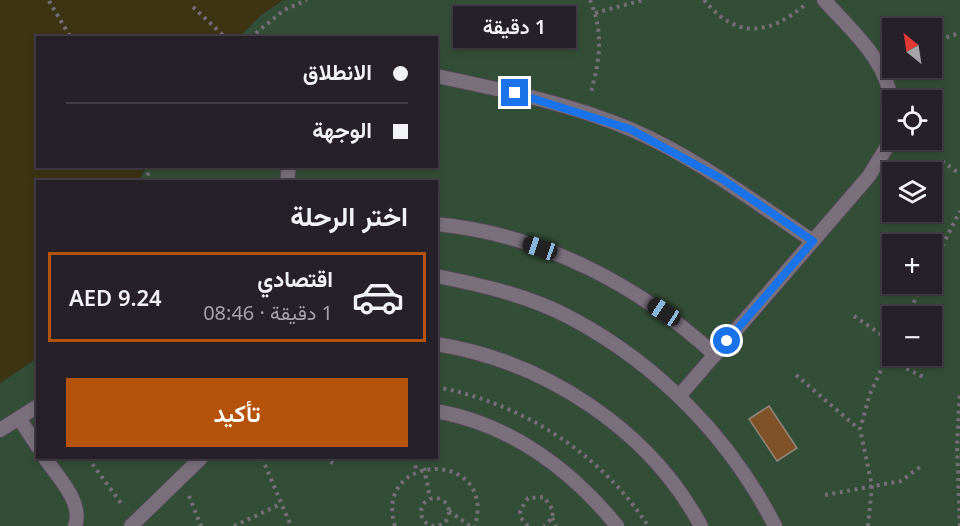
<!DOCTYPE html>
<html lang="ar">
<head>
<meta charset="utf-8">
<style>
	:root { --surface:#262028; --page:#2e2830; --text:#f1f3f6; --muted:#a4a3a8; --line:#423e45; --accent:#b45309 }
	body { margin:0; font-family:"Noto Sans",Vazirmatn,sans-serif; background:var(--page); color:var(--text); direction:rtl; height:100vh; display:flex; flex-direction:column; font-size:22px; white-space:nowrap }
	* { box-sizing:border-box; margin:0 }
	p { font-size:20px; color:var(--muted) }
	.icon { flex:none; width:33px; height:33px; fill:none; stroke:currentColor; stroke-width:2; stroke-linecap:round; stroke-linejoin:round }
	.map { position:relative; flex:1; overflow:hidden; direction:ltr }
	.details { position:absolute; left:36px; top:180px; width:402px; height:279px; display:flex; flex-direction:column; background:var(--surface); border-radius:0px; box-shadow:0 3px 9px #0003,0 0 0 2px var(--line); direction:rtl }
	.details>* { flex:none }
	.banner { position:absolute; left:36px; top:36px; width:402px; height:132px; border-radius:0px; box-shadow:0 3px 9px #0003,0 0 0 2px var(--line); direction:rtl; display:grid; align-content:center; height:132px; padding:0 30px; background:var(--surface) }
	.needle { width:39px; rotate:330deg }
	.fabs { position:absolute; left:882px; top:18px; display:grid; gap:12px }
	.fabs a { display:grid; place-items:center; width:60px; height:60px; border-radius:0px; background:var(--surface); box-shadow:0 3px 9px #0003,0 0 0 2px var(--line); font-size:30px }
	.end { position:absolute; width:27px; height:27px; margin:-14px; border:8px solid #1a73e8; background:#fff; box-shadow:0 0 0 3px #fff }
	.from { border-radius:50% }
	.bubble { position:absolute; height:42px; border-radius:0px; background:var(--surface); box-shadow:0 3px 9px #0003,0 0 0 2px var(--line); font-size:20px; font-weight:600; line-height:42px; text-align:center; direction:rtl }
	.car { position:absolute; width:18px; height:36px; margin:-18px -9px; border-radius:8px; box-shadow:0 0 4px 2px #0007; background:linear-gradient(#222 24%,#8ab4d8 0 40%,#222 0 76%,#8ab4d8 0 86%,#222 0) }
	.banner b { display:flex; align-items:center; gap:21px; height:57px; font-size:22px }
	.banner b+b { border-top:2px solid var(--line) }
	.banner i { width:15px; height:15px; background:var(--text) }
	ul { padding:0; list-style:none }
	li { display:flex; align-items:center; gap:18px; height:90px; margin:0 12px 9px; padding:0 18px; border:3px solid transparent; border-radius:0px }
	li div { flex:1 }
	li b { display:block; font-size:22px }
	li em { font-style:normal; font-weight:600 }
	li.selected { border-color:var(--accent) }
	li>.icon { width:54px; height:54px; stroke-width:1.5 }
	h2 { padding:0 30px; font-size:27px; line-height:72px }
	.button { display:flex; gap:12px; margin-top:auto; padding:12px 30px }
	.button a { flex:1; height:69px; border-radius:0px; background:var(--accent); color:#fff; font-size:24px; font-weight:600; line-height:69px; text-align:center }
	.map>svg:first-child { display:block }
</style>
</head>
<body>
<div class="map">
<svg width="960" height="526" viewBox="0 0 960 526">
	<rect width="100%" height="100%" fill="#322a35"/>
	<path fill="#334e36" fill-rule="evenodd" d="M283,0H960V526H0V383L37,358L38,458H436V182L138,181L146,167L436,166V38L239,37L261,15ZM892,28H932V68H892ZM892,100H932V140H892ZM892,172H932V212H892ZM892,244H932V284H892ZM892,316H932V356H892Z"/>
	<polygon fill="#3d3414" points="0,0 283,0 261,15 239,37 38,38 38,166 146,167 138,181 38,182 37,358 0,383"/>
	<polygon fill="#7f5327" stroke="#93867b" stroke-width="1.5" points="769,406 797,448 777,461 749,419"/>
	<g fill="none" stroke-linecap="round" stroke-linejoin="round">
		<defs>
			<g id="service">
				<path d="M824,0C853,32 887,60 892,104"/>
				<path d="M436,76C502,90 569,103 630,129C696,157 754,202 813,241"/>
				<polyline points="287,182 289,166"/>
				<path d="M436,224C541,234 639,285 715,355"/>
				<path d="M436,276C482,285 530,296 571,318C659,365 730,438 775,526"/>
				<path d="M436,344C544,361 649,429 701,526"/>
				<polyline points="680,395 869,176 888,145 892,119"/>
				<path d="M436,411C510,424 571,469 617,526"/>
				<polyline points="19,418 38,406"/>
				<polyline points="0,430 19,418 38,447"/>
				<path d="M45,458C57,476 84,503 75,526"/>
				<polyline points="131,526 201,458"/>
			</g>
		</defs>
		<use href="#service" stroke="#4e4851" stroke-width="16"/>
		<g stroke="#756e78" stroke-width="4" stroke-dasharray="3 4.5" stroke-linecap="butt">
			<path d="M590,0C604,33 600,61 590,95"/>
			<path d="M704,0C737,40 769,35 806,4"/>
			<polyline points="49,1 71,38"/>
			<polyline points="193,7 226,38"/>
			<polyline points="595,13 643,0"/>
			<polyline points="250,38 284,10 307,0"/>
			<polyline points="932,42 960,33"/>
			<polyline points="942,161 960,174"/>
			<polyline points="144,182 152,166"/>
			<polyline points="932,266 960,211"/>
			<polyline points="854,316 892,342"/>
			<polyline points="907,316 923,284"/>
			<polyline points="886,359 926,378"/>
			<polyline points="796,375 859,429"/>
			<path d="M436,387C520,402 602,454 648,526"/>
			<polyline points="88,458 123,506"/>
			<polyline points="262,458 291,526"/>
			<polyline points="324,458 334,464"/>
			<polyline points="415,458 416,472"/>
			<polyline points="424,468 430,498"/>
			<polyline points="825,495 901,481 920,467"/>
			<polyline points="189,496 201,526"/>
			<circle cx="435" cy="512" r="14"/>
			<polyline points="449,511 470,526"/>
			<polyline points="552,518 556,526"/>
			<polyline points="234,526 281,504"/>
			<path d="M395,526C372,452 497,448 475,526"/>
			<polyline points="528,526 521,518 520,511 528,498 544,497 553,510 552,518 544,526"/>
			<polyline points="868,526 872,486 860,429 870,394 892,346"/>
			<polyline points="960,526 957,446 960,391"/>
		</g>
		<use href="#service" stroke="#79707c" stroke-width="14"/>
	</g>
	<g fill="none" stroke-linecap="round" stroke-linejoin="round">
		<polyline stroke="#1a73e8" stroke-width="8" points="515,93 630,129 722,179 813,241 727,341"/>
	</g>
</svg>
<div class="fabs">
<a><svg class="needle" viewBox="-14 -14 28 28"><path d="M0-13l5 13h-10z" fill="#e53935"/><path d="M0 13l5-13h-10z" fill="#a4a3a8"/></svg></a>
<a><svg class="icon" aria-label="locate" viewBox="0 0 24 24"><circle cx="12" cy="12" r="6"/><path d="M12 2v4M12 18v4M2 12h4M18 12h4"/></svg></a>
<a><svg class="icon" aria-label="layers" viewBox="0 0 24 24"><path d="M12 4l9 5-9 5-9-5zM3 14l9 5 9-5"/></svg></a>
<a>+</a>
<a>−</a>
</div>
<i class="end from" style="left:727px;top:341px"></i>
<i class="end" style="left:515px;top:93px"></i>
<div class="bubble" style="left:453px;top:6px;width:123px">1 دقيقة</div>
<i class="car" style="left:540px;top:248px;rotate:289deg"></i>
<i class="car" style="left:664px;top:312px;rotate:303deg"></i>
<div class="banner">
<b><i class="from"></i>الانطلاق</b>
<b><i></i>الوجهة</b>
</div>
<section class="details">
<h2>اختر الرحلة</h2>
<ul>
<li class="selected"><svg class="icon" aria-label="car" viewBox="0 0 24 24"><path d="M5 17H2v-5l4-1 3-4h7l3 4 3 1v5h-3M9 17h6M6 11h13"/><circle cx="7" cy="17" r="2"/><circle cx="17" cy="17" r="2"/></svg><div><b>اقتصادي</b><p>1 دقيقة · 08:46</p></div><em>AED 9.24</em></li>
</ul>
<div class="button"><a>تأكيد</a></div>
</section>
</div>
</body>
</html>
